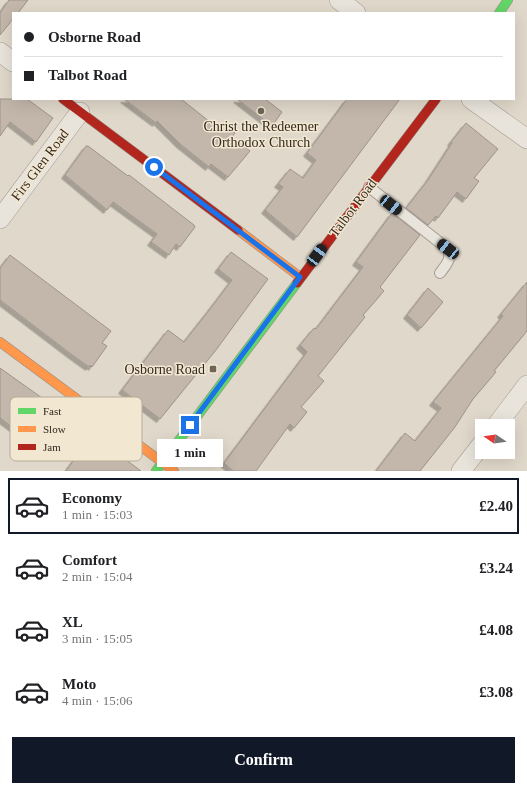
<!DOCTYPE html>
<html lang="en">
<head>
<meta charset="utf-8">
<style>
	:root { --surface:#fff; --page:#f6f6f6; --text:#202124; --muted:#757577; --line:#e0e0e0; --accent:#111827 }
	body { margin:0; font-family:"Times New Roman",serif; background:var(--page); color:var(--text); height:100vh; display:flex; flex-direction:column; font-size:15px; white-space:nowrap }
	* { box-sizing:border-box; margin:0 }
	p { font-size:13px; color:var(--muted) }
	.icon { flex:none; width:22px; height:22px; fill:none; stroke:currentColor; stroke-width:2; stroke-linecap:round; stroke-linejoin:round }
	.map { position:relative; height:471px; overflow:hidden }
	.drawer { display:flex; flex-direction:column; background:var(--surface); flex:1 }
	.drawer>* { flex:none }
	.top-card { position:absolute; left:12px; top:12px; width:503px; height:88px; border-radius:0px; box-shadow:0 4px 16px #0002; display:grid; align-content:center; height:88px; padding:0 12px; background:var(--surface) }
	.needle { width:26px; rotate:283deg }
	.controls { position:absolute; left:475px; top:419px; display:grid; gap:8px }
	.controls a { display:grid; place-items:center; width:40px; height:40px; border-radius:0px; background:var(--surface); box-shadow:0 4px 16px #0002; font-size:20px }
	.end { position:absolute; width:18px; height:18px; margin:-9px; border:5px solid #1a73e8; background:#fff; box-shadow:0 0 0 2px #fff }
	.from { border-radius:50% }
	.bubble { position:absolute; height:28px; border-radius:0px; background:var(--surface); box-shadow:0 4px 16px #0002; font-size:13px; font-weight:600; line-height:28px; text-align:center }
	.car { position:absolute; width:12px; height:24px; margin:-12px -6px; border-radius:5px; box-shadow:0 0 3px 1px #0007; background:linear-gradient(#222 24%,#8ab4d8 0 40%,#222 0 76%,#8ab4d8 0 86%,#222 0) }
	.top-card b { display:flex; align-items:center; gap:14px; height:38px; font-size:15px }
	.top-card b+b { border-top:1px solid var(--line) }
	.top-card i { width:10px; height:10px; background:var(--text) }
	ul { padding:7px 0 0; list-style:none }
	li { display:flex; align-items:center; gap:12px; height:56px; margin:0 8px 6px; padding:0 4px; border:2px solid transparent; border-radius:0px }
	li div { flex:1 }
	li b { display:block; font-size:15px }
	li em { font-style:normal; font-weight:600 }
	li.selected { border-color:var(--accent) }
	li>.icon { width:36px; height:36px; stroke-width:1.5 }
	.button { display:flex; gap:8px; margin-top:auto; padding:8px 12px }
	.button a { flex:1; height:46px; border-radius:0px; background:var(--accent); color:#fff; font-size:16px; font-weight:600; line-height:46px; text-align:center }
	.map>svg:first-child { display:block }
</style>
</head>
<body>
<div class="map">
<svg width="527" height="471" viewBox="0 0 527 471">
	<defs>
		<filter id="shadow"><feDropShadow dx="-3.5" dy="3.5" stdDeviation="0" flood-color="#0004"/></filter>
	</defs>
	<rect width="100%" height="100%" fill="#e0d8ca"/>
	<g fill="#c3b7ab" stroke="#9f948a" filter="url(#shadow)">
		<polygon points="9,0 28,0 18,13 13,13 13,19 0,35 0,13"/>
		<polygon points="0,99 27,99 53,118 36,142 10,122 0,136"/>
		<polygon points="124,99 181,99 219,129 222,124 235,133 232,137 250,151 228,177 211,164 209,167 180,144 157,121 156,123"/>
		<polygon points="237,99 265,99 282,112 272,126"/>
		<polygon points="347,99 400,99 297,237 265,210 283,187 278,184 290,169 303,178 316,160 307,153"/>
		<polygon points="466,123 498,149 474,178 479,181 466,199 457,192 438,218 436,216 428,225 406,208 428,180 452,143 451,142"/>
		<polygon points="86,146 88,146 128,176 129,175 194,225 195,227 180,247 176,244 169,255 151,242 157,234 113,202 107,210 65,175"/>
		<polygon points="392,213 420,235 380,287 384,291 363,315 365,317 318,376 324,381 301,407 307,412 294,428 290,424 256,471 233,471 224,463 307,352 300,345 314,328 316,329 363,267 356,262"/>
		<polygon points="231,252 268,279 216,350 160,419 122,390 168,330 184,342 210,309 232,280 218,269"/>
		<polygon points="10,255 111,331 102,343 107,346 92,367 90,365 89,367 71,354 0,300 0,268"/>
		<polygon points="527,282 527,331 494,371 496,372 473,399 455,427 420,471 376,471 405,433 415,441 441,408 433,402 503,316 501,314"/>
		<polygon points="428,288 443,302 421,328 407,315"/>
		<polygon points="0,368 59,410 60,413 44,434 39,430 31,441 0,418"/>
		<polygon points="89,439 106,451 109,447 141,471 66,471"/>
	</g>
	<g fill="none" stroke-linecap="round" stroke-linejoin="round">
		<defs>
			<path id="lane" d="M369,187L448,249C452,259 446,265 440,273"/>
			<g id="street">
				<polyline points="339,0 356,13"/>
				<polyline points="0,52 13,62"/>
				<polyline points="471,99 527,139"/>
				<polyline points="0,219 80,112"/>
				<polyline points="496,426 527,385"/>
				<polyline points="461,471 482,444"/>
			</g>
			<g id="fast">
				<polyline points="499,13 508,0"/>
				<polyline points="156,471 297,283"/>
			</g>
			<g id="slow">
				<polyline points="238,230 300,277"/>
				<polyline points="0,342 174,471"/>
			</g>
			<g id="jam">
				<polyline points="63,99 238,230"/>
				<polyline points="297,283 436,99"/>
			</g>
		</defs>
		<use href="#lane" stroke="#a59d94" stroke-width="12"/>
		<use href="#street" stroke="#a59d94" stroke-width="20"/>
		<use href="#fast" stroke="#958d83" stroke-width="10"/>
		<use href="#slow" stroke="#958d83" stroke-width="10"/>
		<use href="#jam" stroke="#958d83" stroke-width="10"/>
		<use href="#lane" stroke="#e8e4db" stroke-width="10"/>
		<use href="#street" stroke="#e8e4db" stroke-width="19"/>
		<use href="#fast" stroke="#63d668" stroke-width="9"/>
		<use href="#slow" stroke="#ff974d" stroke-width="9"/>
		<use href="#jam" stroke="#b3261e" stroke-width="9"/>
	</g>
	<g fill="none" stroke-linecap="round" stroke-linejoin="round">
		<polyline stroke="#1a73e8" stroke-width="5" points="154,167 300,277 190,425"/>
	</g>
	<g fill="#6f655a" stroke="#f2e7d0" stroke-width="1.5">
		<circle cx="261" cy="111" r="4"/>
		<rect x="209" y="365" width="8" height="8" rx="2"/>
	</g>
	<g text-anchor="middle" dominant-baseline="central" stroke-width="3" stroke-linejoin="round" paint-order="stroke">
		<g font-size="14" fill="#32271d" stroke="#f2e7d0">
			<text x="261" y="126">Christ the Redeemer<tspan x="261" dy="16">Orthodox Church</tspan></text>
			<text x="205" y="369" text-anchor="end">Osborne Road</text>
		</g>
		<g font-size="14" fill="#32271d" stroke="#f2e7d0">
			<text transform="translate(40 165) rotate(-53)">Firs Glen Road</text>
			<text transform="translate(353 208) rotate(-53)">Talbot Road</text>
		</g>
	</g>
	<rect x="10" y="397" width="132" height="64" rx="6" fill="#f2e7d0" stroke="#b8ad9a" stroke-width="1"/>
	<rect x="18" y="408" width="18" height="6" fill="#63d668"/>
	<rect x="18" y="426" width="18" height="6" fill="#ff974d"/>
	<rect x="18" y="444" width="18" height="6" fill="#b3261e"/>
	<g font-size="11" fill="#32271d">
		<text x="43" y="415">Fast</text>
		<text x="43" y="433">Slow</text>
		<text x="43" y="451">Jam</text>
	</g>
</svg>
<div class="controls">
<a><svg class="needle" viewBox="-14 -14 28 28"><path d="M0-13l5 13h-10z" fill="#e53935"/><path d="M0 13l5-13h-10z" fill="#757577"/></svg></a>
</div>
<i class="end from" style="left:154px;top:167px"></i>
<i class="end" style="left:190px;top:425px"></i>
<div class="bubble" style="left:157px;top:439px;width:66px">1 min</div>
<i class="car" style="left:391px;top:205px;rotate:128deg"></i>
<i class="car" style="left:448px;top:249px;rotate:308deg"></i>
<i class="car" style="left:317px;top:255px;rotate:37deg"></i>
<div class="top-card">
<b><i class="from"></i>Osborne Road</b>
<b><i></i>Talbot Road</b>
</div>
</div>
<section class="drawer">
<ul>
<li class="selected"><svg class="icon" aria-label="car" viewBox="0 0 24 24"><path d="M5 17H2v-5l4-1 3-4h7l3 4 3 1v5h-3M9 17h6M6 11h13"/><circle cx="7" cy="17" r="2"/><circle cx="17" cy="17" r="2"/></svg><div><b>Economy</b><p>1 min · 15:03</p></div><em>£2.40</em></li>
<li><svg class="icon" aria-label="car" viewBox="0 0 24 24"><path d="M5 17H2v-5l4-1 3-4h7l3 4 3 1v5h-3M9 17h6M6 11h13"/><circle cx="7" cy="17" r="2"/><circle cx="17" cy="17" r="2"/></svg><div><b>Comfort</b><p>2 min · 15:04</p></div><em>£3.24</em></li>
<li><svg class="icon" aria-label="car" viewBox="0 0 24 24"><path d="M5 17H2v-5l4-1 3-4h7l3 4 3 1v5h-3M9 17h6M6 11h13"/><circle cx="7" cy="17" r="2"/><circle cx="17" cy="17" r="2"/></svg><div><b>XL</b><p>3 min · 15:05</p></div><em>£4.08</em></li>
<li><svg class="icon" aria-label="car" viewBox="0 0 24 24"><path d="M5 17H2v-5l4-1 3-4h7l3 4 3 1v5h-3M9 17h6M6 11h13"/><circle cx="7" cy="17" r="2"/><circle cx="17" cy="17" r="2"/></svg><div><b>Moto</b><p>4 min · 15:06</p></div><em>£3.08</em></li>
</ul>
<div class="button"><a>Confirm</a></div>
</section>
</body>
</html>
